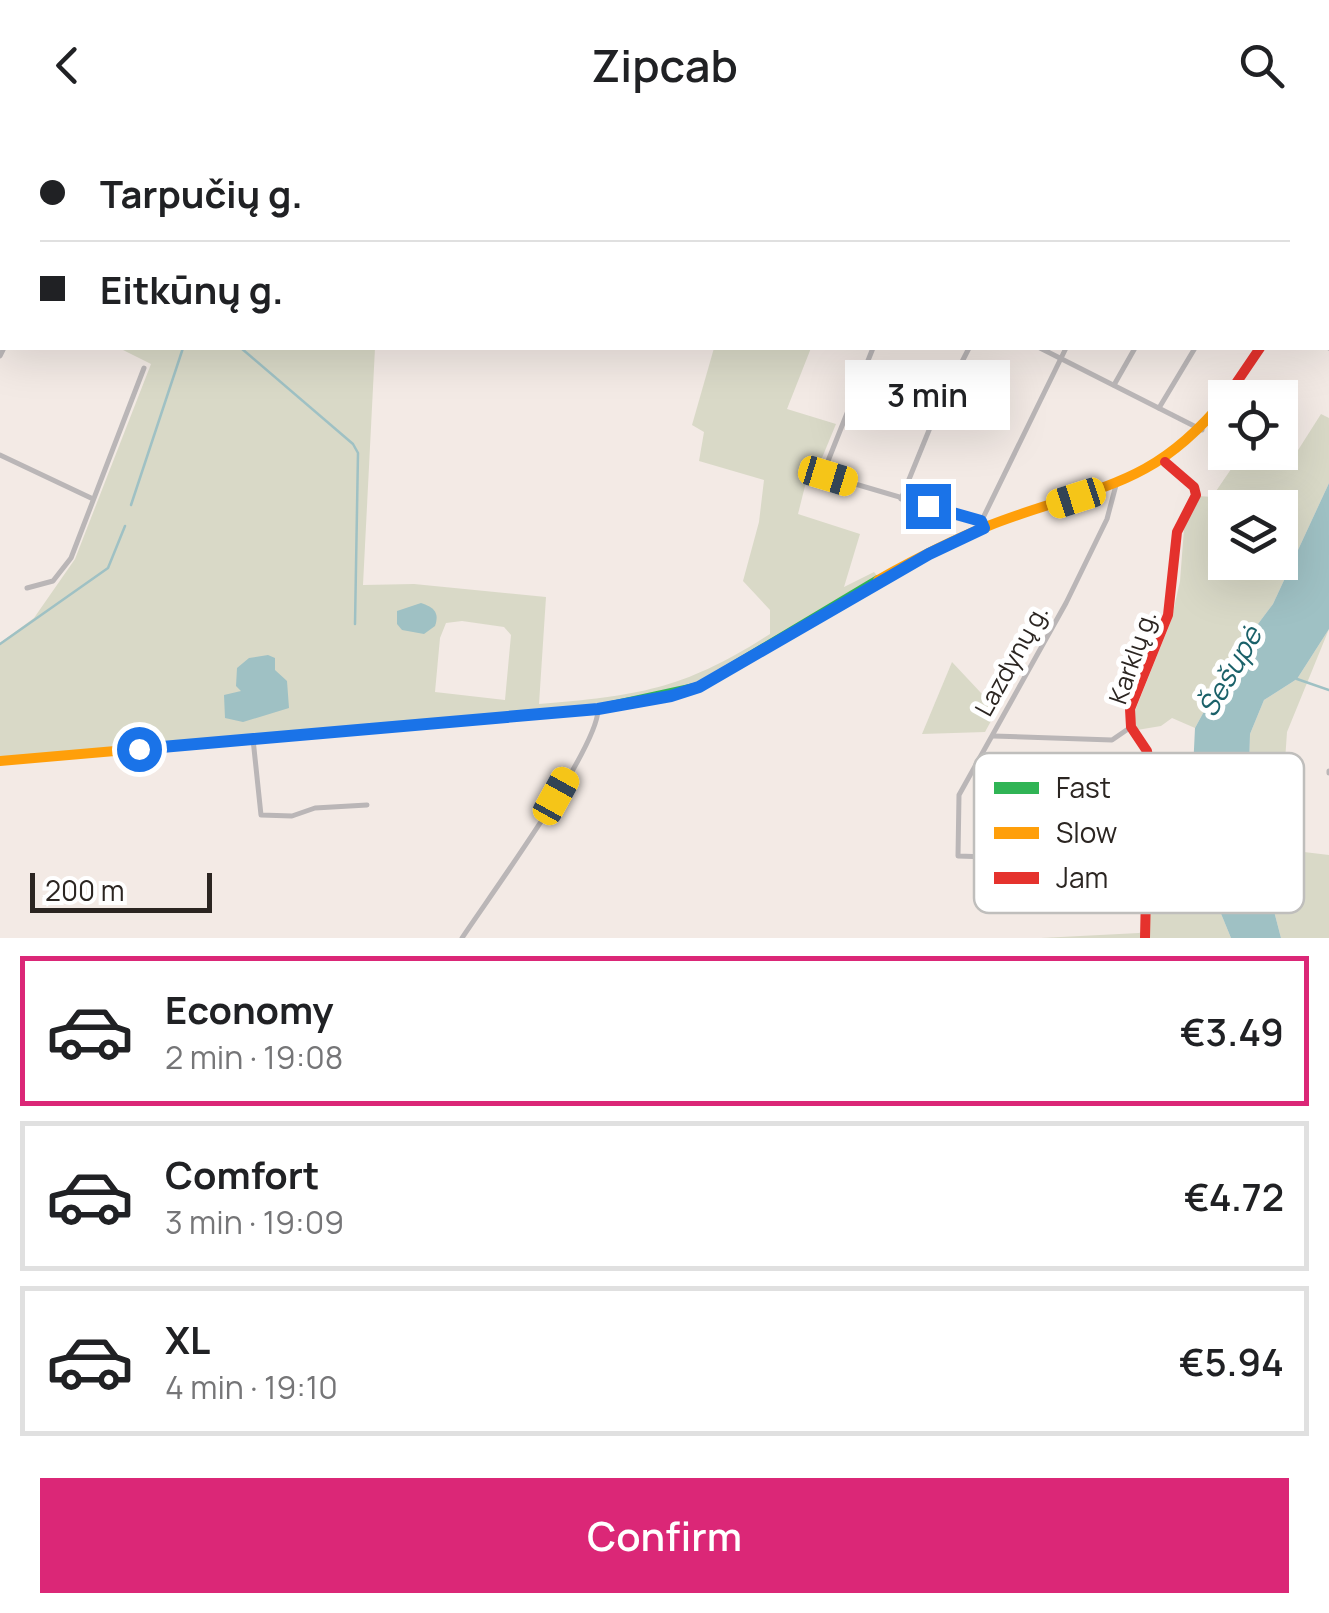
<!DOCTYPE html>
<html lang="en">
<head>
<meta charset="utf-8">
<style>
	:root { --surface:#fff; --page:#f6f6f6; --text:#202124; --muted:#757577; --line:#e0e0e0; --accent:#db2777 }
	body { margin:0; font-family:Manrope,sans-serif; background:var(--page); color:var(--text); height:100vh; display:flex; flex-direction:column; font-size:38px; white-space:nowrap }
	* { box-sizing:border-box; margin:0 }
	p { font-size:32px; color:var(--muted) }
	.icon { flex:none; width:55px; height:55px; fill:none; stroke:currentColor; stroke-width:2; stroke-linecap:round; stroke-linejoin:round }
	.map { position:relative; height:808px; overflow:hidden }
	.drawer { display:flex; flex-direction:column; background:var(--surface); flex:1 }
	.drawer>* { flex:none }
	.guide { position:absolute; left:0px; top:0px; width:1330px; height:220px; box-shadow:0 10px 40px #0002; display:grid; align-content:center; height:220px; padding:0 40px; background:var(--surface) }
	.tools { position:absolute; left:1208px; top:250px; display:grid; gap:20px }
	.tools a { display:grid; place-items:center; width:90px; height:90px; border-radius:0px; background:var(--surface); box-shadow:0 10px 40px #0002; font-size:50px }
	.scale { position:absolute; left:30px; bottom:25px; width:182px; box-sizing:border-box; padding-left:10px; border:5px solid #2b2521; border-top:0; font-size:28px; line-height:35px; white-space:nowrap; color:#2b2521; -webkit-text-stroke:8px #fff; paint-order:stroke }
	.end { position:absolute; width:45px; height:45px; margin:-22px; border:12px solid #1a73e8; background:#fff; box-shadow:0 0 0 5px #fff }
	.from { border-radius:50% }
	.bubble { position:absolute; height:70px; border-radius:0px; background:var(--surface); box-shadow:0 10px 40px #0002; font-size:32px; font-weight:600; line-height:70px; text-align:center }
	.car { position:absolute; width:30px; height:60px; margin:-30px -15px; border-radius:12px; box-shadow:0 0 8px 2px #0007; background:linear-gradient(#f5c518 24%,#345 0 40%,#f5c518 0 76%,#345 0 86%,#f5c518 0) }
	.guide b { display:flex; align-items:center; gap:35px; height:95px; font-size:38px }
	.guide b+b { border-top:2px solid var(--line) }
	.guide i { width:25px; height:25px; background:var(--text) }
	ul { padding:18px 0 0; list-style:none }
	li { display:flex; align-items:center; gap:30px; height:150px; margin:0 20px 15px; padding:0 20px; border:5px solid var(--line); border-radius:0px }
	li div { flex:1 }
	li b { display:block; font-size:38px }
	li em { font-style:normal; font-weight:600 }
	li.active { border-color:var(--accent) }
	li>.icon { width:90px; height:90px; stroke-width:1.5 }
	.button { display:flex; gap:20px; margin-top:auto; padding:20px 40px }
	.button a { flex:1; height:115px; border-radius:0px; background:var(--accent); color:#fff; font-size:40px; font-weight:600; line-height:115px; text-align:center }
	header { display:flex; justify-content:space-between; align-items:center; height:130px; padding:0 40px; background:var(--surface); font-size:45px; font-weight:600 }
	.map>svg:first-child { display:block }
</style>
</head>
<body>
<header><svg class="icon" aria-label="back" viewBox="0 0 24 24"><path d="M15 5l-7 7 7 7"/></svg>Zipcab<svg class="icon" aria-label="search" viewBox="0 0 24 24"><circle cx="10" cy="10" r="6"/><path d="M15 15l6 6"/></svg></header>
<div class="map">
<svg width="1329" height="808" viewBox="0 0 1329 808">
	<rect width="100%" height="100%" fill="#f3eae5"/>
	<g fill="#d9d9c7" fill-rule="evenodd">
		<polygon points="383,0 860,0 382,2"/>
		<path d="M119,218H375L363,455L414,454L546,467L539,574C639,566 685,559 770,504V480L743,451L759,392L764,350L699,331L704,302L692,295L714,218H811L787,279L836,294L817,340H809L798,384L860,404L844,457L874,442L879,448L686,558L598,575L0,627V513L34,488L75,429L151,234ZM462,491L504,497L511,505L505,570L435,562L440,508L446,493Z"/>
		<path d="M1321,284L1329,288V353L1273,474L1234,526L1195,598L1172,588L1161,596L1137,600L1134,583L1171,491L1180,451L1184,399L1199,366L1212,367L1242,323H1251L1286,339ZM1225,378H1280V432H1225Z"/>
		<polygon points="1329,499 1287,602 1279,719 1329,725 1329,808 1281,808 1269,762 1261,705 1248,677 1250,604 1264,570 1297,549"/>
		<polygon points="952,532 997,580 985,602 922,604"/>
		<polygon points="1147,747 1208,752 1231,808 1041,808 1139,803 1149,798"/>
	</g>
	<g fill="#9fc1c4">
		<polygon points="1329,353 1329,499 1297,549 1264,570 1250,604 1248,677 1261,705 1269,762 1281,808 1231,808 1208,752 1192,661 1195,598 1234,526 1273,474"/>
		<path d="M421,473C433,477 440,482 435,496L424,504L402,500L397,494V481Z"/>
		<polygon points="268,525 275,528 275,540 287,551 289,578 243,592 225,588 224,565 241,561 236,556 237,538 249,528"/>
	</g>
	<g fill="none" stroke-linecap="round" stroke-linejoin="round">
		<g stroke="#9fc1c4" stroke-width="2.5">
			<polyline points="53,2 54,0"/>
			<polyline points="241,218 353,314 358,323 355,494"/>
			<polyline points="131,375 183,218"/>
			<polyline points="0,514 108,438 125,396"/>
			<polyline points="1297,549 1329,560"/>
		</g>
		<g stroke="#bab6b7" stroke-width="5">
			<polyline points="1075,0 1082,2"/>
			<polyline points="979,2 980,0"/>
			<polyline points="1170,2 1172,0"/>
			<polyline points="1285,2 1286,0"/>
			<polyline points="1328,122 1329,123"/>
			<polyline points="1328,217 1329,218"/>
			<polyline points="873,218 824,341 828,346 981,391"/>
			<polyline points="1040,218 1202,300"/>
			<polyline points="0,226 4,218"/>
			<polyline points="1114,255 1135,218"/>
			<polyline points="1159,278 1195,218"/>
			<polyline points="0,325 91,368"/>
			<polyline points="901,369 936,283 969,218"/>
			<polyline points="982,390 1066,218"/>
			<polyline points="27,458 53,451 71,428 144,238"/>
			<polyline points="993,606 1112,610 1131,597"/>
			<polyline points="253,609 261,685 292,686 315,678 367,675"/>
			<polyline points="1329,641 1329,643"/>
			<polyline points="1018,664 1147,670"/>
			<polyline points="1047,729 958,726 959,665 1066,473 1107,389 1116,355"/>
			<path d="M462,808C489,767 597,620 598,580"/>
		</g>
		<polyline stroke="#30b455" stroke-width="10" points="449,592 598,579 699,557 878,450"/>
		<g stroke="#ff9f0a" stroke-width="10">
			<polyline points="1328,119 1329,117"/>
			<path d="M878,450C914,430 950,411 988,396C1091,355 1148,363 1225,269"/>
			<polyline points="0,631 449,592"/>
		</g>
		<g stroke="#e5322d" stroke-width="10">
			<polyline points="1226,268 1260,218"/>
			<polyline points="1145,808 1149,634 1147,621 1131,597 1130,579 1168,485 1177,402 1196,365 1194,357 1165,332"/>
		</g>
	</g>
	<g fill="none" stroke-linecap="round" stroke-linejoin="round">
		<polyline stroke="#1a73e8" stroke-width="12" points="139,619 598,579 671,566 699,557 929,424 984,398 981,391 928,376"/>
	</g>
	<g text-anchor="middle" dominant-baseline="central" stroke-width="10" stroke-linejoin="round" paint-order="stroke">
		<g font-size="25" fill="#2b2521" stroke="#fff">
			<text transform="translate(1132 527) rotate(-71)">Karklų g.</text>
			<text transform="translate(1011 530) rotate(-61)">Lazdynų g.</text>
		</g>
		<g font-size="28" font-style="italic" fill="#1a6169" stroke="#fff">
			<text transform="translate(1229 541) rotate(-60)">Šešupė</text>
		</g>
	</g>
	<rect x="974" y="623" width="330" height="160" rx="15" fill="#fff" stroke="#bfbebc" stroke-width="2.5"/>
	<rect x="994" y="652" width="45" height="12" fill="#30b455"/>
	<rect x="994" y="697" width="45" height="12" fill="#ff9f0a"/>
	<rect x="994" y="742" width="45" height="12" fill="#e5322d"/>
	<g font-size="28" fill="#2b2521">
		<text x="1056" y="668">Fast</text>
		<text x="1056" y="713">Slow</text>
		<text x="1056" y="758">Jam</text>
	</g>
</svg>
<div class="tools">
<a><svg class="icon" aria-label="locate" viewBox="0 0 24 24"><circle cx="12" cy="12" r="6"/><path d="M12 2v4M12 18v4M2 12h4M18 12h4"/></svg></a>
<a><svg class="icon" aria-label="layers" viewBox="0 0 24 24"><path d="M12 4l9 5-9 5-9-5zM3 14l9 5 9-5"/></svg></a>
</div>
<div class="scale">200 m</div>
<i class="end from" style="left:139px;top:619px"></i>
<i class="end" style="left:928px;top:376px"></i>
<div class="bubble" style="left:845px;top:230px;width:165px">3 min</div>
<i class="car" style="left:828px;top:346px;rotate:107deg"></i>
<i class="car" style="left:1076px;top:368px;rotate:252deg"></i>
<i class="car" style="left:556px;top:666px;rotate:29deg"></i>
<div class="guide">
<b><i class="from"></i>Tarpučių g.</b>
<b><i></i>Eitkūnų g.</b>
</div>
</div>
<section class="drawer">
<ul>
<li class="active"><svg class="icon" aria-label="car" viewBox="0 0 24 24"><path d="M5 17H2v-5l4-1 3-4h7l3 4 3 1v5h-3M9 17h6M6 11h13"/><circle cx="7" cy="17" r="2"/><circle cx="17" cy="17" r="2"/></svg><div><b>Economy</b><p>2 min · 19:08</p></div><em>€3.49</em></li>
<li><svg class="icon" aria-label="car" viewBox="0 0 24 24"><path d="M5 17H2v-5l4-1 3-4h7l3 4 3 1v5h-3M9 17h6M6 11h13"/><circle cx="7" cy="17" r="2"/><circle cx="17" cy="17" r="2"/></svg><div><b>Comfort</b><p>3 min · 19:09</p></div><em>€4.72</em></li>
<li><svg class="icon" aria-label="car" viewBox="0 0 24 24"><path d="M5 17H2v-5l4-1 3-4h7l3 4 3 1v5h-3M9 17h6M6 11h13"/><circle cx="7" cy="17" r="2"/><circle cx="17" cy="17" r="2"/></svg><div><b>XL</b><p>4 min · 19:10</p></div><em>€5.94</em></li>
</ul>
<div class="button"><a>Confirm</a></div>
</section>
</body>
</html>
